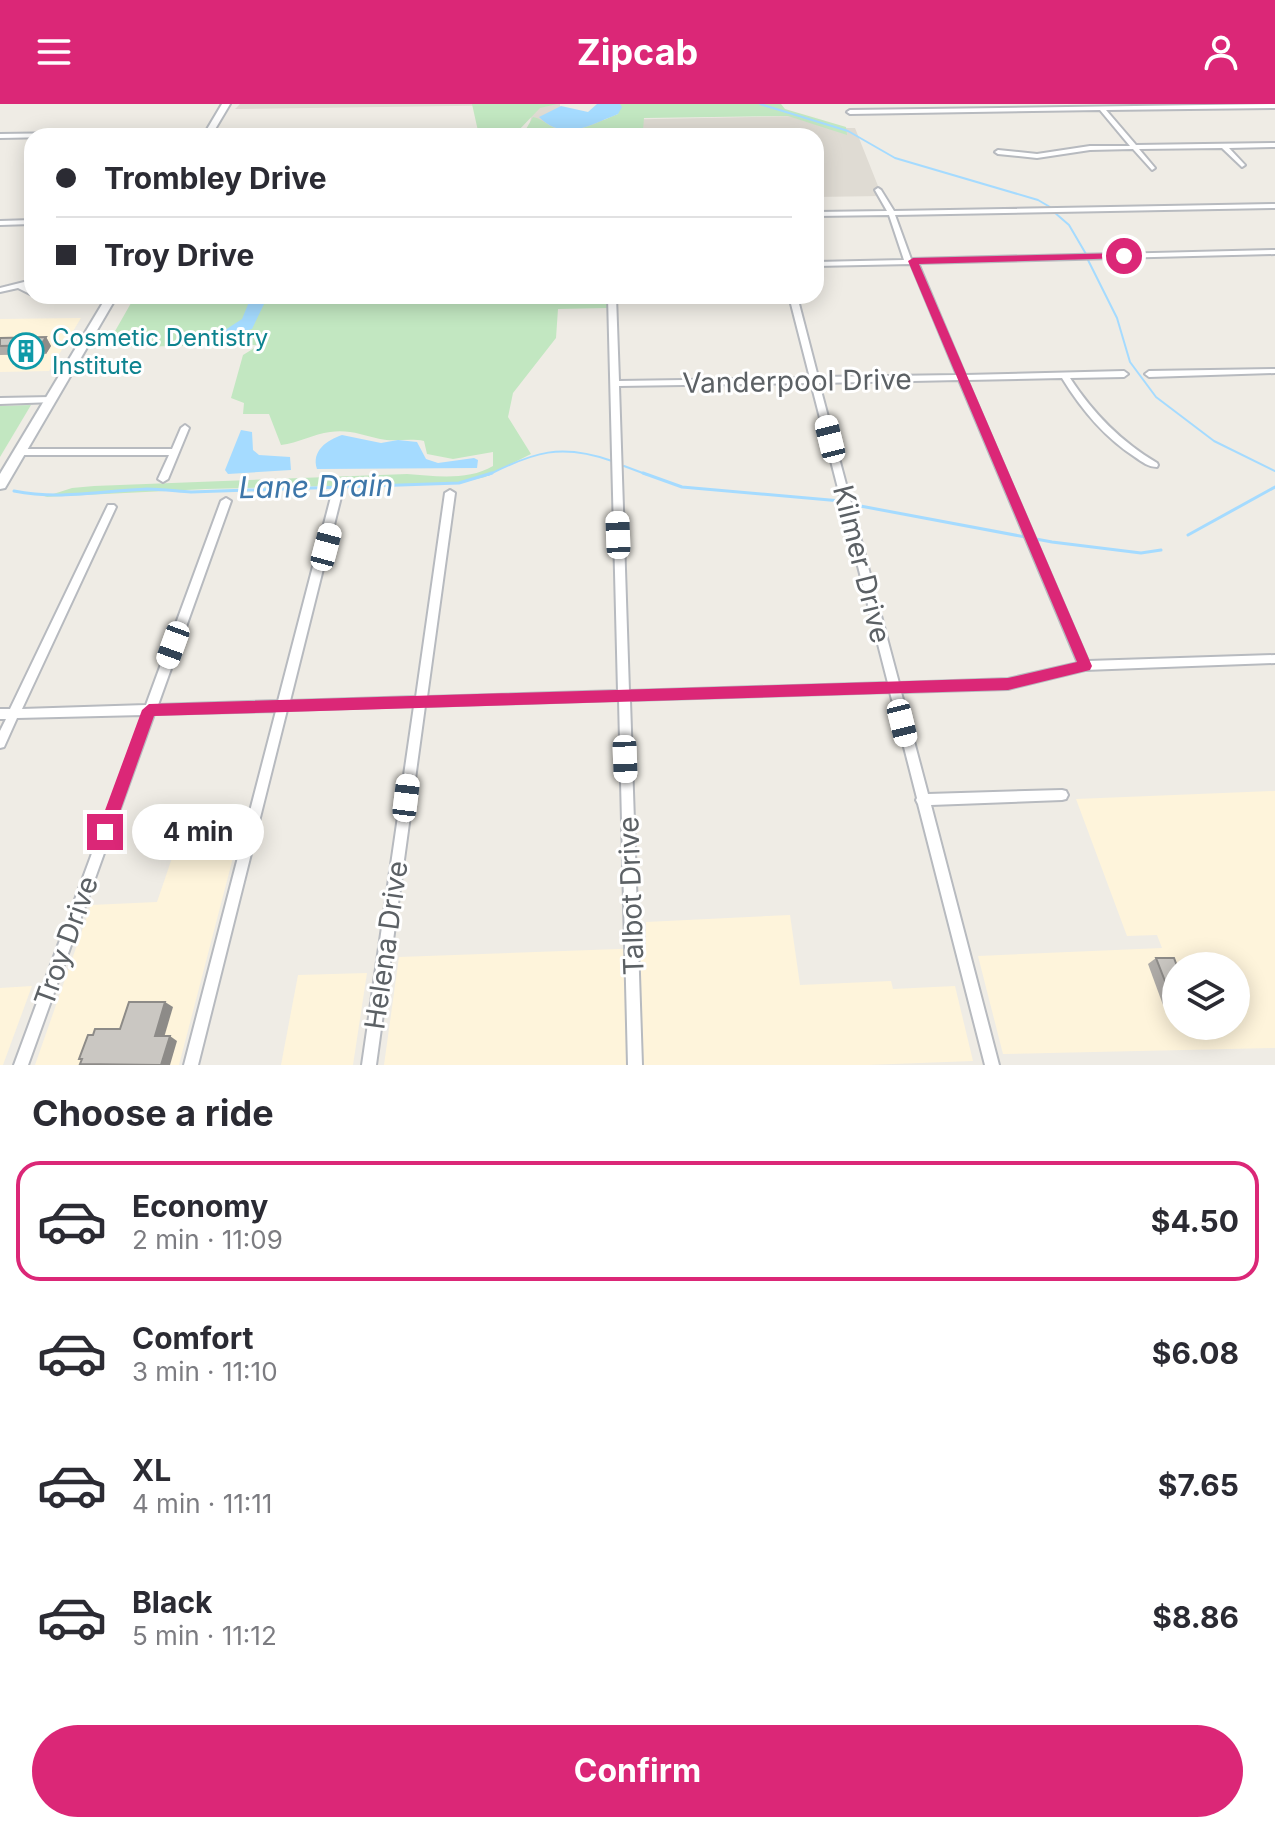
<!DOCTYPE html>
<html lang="en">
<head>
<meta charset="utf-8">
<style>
	:root { --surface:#fff; --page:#f7f7f7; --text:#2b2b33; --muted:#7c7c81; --line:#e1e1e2; --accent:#db2777 }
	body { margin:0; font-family:Inter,sans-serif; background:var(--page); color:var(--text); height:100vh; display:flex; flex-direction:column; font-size:30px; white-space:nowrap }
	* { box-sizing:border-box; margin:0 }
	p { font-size:26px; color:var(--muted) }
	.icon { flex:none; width:44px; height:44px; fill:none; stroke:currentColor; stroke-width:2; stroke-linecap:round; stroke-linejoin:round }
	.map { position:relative; height:961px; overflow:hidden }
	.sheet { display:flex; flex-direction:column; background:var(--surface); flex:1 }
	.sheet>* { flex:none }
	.banner { position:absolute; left:24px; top:24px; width:800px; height:176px; border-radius:24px; box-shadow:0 4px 20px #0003; display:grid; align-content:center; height:176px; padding:0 32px; background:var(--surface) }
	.tools { position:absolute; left:1162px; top:848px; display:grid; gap:16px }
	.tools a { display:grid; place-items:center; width:88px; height:88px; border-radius:50%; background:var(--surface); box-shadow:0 4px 20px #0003; font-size:40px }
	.end { position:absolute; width:36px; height:36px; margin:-18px; border:10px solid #db2777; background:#fff; box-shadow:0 0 0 4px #fff }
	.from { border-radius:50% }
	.bubble { position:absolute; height:56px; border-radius:28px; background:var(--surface); box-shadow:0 4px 20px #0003; font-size:26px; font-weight:700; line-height:56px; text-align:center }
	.car { position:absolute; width:24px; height:48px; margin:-24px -12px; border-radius:10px; box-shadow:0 0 6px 2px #0007; background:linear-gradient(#fff 24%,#345 0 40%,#fff 0 76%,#345 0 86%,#fff 0) }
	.banner b { display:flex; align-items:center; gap:28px; height:76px; font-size:30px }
	.banner b+b { border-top:2px solid var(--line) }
	.banner i { width:20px; height:20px; background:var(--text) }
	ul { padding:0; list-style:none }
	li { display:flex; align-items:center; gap:24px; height:120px; margin:0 16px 12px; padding:0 16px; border:4px solid transparent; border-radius:24px }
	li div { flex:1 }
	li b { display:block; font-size:30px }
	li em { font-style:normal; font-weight:700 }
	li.active { border-color:var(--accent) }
	li>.icon { width:72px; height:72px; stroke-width:1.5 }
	h2 { padding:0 32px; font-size:36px; line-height:96px }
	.primary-button { display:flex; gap:16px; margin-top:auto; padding:16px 32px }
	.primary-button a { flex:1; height:92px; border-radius:48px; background:var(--accent); color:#fff; font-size:32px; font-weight:700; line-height:92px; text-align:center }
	header { display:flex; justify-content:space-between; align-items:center; height:104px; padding:0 32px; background:var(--accent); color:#fff; font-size:36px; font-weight:700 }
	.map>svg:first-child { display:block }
</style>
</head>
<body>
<header><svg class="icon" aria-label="menu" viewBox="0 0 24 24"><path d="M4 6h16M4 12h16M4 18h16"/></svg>Zipcab<svg class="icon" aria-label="person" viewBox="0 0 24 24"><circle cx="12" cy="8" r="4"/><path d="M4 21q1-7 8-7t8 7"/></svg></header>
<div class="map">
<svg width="1275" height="961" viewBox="0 0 1275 961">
	<rect width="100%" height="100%" fill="#efece5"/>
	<g fill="#fef4db" fill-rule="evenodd">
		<polygon points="81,214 49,267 0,268 0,215"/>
		<path d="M1275,687V944L1003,950L978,852L1162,844L1157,831L1127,832L1076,695ZM1176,862H1236V922H1176Z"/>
		<polygon points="235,746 179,961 35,961 91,801 157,798 174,748"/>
		<polygon points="790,811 800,881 891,877 893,885 955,882 973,957 867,961 384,961 399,853 646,844 646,818"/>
		<polygon points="367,869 353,961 281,961 298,871"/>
		<polygon points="32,882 3,961 0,961 0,884"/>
	</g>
	<polygon fill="#dfdbd3" points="240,0 560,0 560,17 799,12 839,24 855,24 882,92 816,93 816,32 529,32 532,1 235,5"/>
	<g fill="#c2e7c1">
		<polygon points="472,0 557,0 540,4 517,28 478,27"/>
		<path d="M620,0H781L785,5L846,23L847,31L788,12L644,14L643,26L618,32H522L533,13C541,14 547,21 555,24C576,32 599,17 618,10Z"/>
		<path d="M135,192H608V204L558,205L556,234L513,289L508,313L531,350L485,373L459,379L206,385L44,393L72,384L94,382L407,370C434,372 468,377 493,362V348L453,355L427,350L424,337C410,334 394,338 380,335C363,331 348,325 330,328C314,330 298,339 281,341L269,310H243L244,299L231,294L243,251L259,241L106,243Z"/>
		<polygon points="31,301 0,353 0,302"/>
	</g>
	<g fill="#a5dbff">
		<path d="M597,0H620L622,3L618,10C590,21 564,38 539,13L561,2L588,8Z"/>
		<polygon points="262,197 265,198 252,225 231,231 222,228 242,215 249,198"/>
		<polygon points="241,326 252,328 253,346 259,351 290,353 291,366 228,370 225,366"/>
		<path d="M342,331L381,339L398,336L417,338L426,355L438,359L474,354L478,356L477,364L317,365C311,347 327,336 342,331Z"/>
	</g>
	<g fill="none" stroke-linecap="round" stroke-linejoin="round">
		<g stroke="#a5dbff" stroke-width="2">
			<polyline points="760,0 848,27 895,54 1038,96 1050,103"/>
			<polyline points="1054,108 1069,121 1086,150"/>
			<polyline points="1088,156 1117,214 1130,258 1156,293 1214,337 1275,367"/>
			<polyline points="624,362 648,371"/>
			<path d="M488,371C534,348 561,339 612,357"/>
		</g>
		<g stroke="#a5dbff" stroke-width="3">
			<polyline points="643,369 682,383 841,397"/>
			<path d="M14,387C60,396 101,387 147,385C161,385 176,387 191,388L459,379L492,369"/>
			<polyline points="855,401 1052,438 1141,449 1161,446"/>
			<polyline points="1188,431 1275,383"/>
		</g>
		<defs>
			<g id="street">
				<polygon points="1275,0 1275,4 1106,6 1136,41 1275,39 1275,43 1229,44 1245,61 1242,63 1222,44 1139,45 1155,64 1152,66 1133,45 1090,46 1037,54 998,50 995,48 998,46 1037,50 1090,42 1130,42 1100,6 850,10 847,8 850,6"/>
				<polygon points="209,27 212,29 211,30 0,34 0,30"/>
				<path d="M878,84L881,86L894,107L1275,100V104L895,111L911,155L1275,146V150L918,159L965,271L1124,267L1128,270L1124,273L1070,274C1093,309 1120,337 1157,359L1158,361L1157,363C1149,363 1142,358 1135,353C1104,333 1081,305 1062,274L967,276L1088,557L1275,551V559L1085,566L1008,585L901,588L928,690L1062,686L1066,687L1068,691L1066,695L1062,696L931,701L999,961H985L918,700L916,696L917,694L890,588L630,596L642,961H628L619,596L425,602L376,961H362L414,602L287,606L198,961H184L276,607L154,610L28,961H14L143,611L17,614L4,643L0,644V627L6,615H0V605H10L108,401H114L116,403L22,605L146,601L221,397L226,394L231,397L158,601L278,597L331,393L336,390L341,393L290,597L416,593L445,389L450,386L455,389L427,593L618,587L608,192H616L619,277L810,274L789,192H797L818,273L957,271L911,160L816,162V158L904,156L889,111L816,112V108L887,107L875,86ZM959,276L1078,559L1008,575L899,579L819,279ZM811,279L888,579L629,587L619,282Z"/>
				<polygon points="32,116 32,120 0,121 0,117"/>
				<polygon points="32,176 32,180 26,182 32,186 32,191 18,184 0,188 0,184"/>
				<polygon points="1275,265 1275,269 1149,273 1145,270 1149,267"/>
				<polygon points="51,293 54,294 54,298 0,300 0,294"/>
				<polygon points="185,321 189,324 168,375 163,378 158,375 169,351 20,351 16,348 20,345 172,345 181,324"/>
			</g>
			<g id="secondary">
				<polygon points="222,0 230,0 211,32 203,32"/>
				<polygon points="107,192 117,192 5,384 0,385 0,370"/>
			</g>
		</defs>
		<use href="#street" stroke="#b7babf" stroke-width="4"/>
		<use href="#secondary" stroke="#b6babf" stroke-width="4"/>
		<use href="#street" fill="#fff" fill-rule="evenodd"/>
		<use href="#secondary" fill="#fff" fill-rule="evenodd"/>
	</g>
	<g fill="#aeaba7">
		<polygon points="46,233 51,242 46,250 0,251 0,234"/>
		<polygon points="1156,854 1176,862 1176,901 1163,901 1148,860"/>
	</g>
	<g fill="#8d8b88">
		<polygon points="46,233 51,242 46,250 41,241"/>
		<polygon points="165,898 173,903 163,937 155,932"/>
		<polygon points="170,932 177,937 170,961 161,961"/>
	</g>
	<g fill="#cac7c2" stroke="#8d8b88" stroke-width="2">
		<polygon points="46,233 41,241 0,242 0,234"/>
		<polygon points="1156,854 1174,854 1177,862 1176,862 1176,895 1172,895"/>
		<polygon points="129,898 165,898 155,932 170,932 161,961 80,960 82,955 79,955 88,931 93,931 95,925 120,925"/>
	</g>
	<polygon fill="#db2777" points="1124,149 1128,154 919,160 1092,562 1090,566 1008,586 154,612 111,733 99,733 97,728 142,606 149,600 1008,574 1077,558 908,157 913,154"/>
	<defs>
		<symbol id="building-ring" viewBox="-11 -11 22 22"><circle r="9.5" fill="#fff" stroke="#0f9aa8" stroke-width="1.5"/><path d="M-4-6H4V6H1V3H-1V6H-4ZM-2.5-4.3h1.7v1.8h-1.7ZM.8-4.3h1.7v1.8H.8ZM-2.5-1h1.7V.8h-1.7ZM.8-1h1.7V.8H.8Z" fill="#0f9aa8"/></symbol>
	</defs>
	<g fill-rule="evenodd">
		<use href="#building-ring" x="6" y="227" width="40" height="40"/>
	</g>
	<g text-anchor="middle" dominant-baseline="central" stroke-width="6" stroke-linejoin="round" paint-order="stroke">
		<g font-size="24" fill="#0d838f" stroke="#fff" text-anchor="start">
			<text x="52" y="233">Cosmetic Dentistry<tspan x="52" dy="28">Institute</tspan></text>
		</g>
		<g font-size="28" fill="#5c6165" stroke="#fff">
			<text transform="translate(797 277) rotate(-1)">Vanderpool Drive</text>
			<text transform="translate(862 460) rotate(76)">Kilmer Drive</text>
			<text transform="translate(631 792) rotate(-92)">Talbot Drive</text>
			<text transform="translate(66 837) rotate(-70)">Troy Drive</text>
			<text transform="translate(386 841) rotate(-82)">Helena Drive</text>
		</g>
		<g font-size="30" font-style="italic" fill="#3d76a9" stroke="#fff">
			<text transform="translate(316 382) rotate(-1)">Lane Drain</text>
		</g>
	</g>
</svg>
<div class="tools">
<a><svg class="icon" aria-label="layers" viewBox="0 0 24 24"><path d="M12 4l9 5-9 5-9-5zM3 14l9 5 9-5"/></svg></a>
</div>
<i class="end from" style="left:1124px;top:152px"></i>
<i class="end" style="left:105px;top:728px"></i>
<div class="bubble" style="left:132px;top:700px;width:132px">4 min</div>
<i class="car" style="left:830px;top:335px;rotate:346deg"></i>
<i class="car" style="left:618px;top:431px;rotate:358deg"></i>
<i class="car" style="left:326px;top:443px;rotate:15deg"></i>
<i class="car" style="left:173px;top:541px;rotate:200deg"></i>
<i class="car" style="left:902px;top:619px;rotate:166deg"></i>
<i class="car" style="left:625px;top:655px;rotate:178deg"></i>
<i class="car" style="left:406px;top:694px;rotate:7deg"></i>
<div class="banner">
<b><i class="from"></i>Trombley Drive</b>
<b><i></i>Troy Drive</b>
</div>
</div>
<section class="sheet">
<h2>Choose a ride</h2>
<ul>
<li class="active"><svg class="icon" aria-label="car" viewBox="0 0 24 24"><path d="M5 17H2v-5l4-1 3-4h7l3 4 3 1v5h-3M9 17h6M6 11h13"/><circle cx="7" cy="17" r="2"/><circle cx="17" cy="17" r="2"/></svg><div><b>Economy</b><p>2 min · 11:09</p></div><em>$4.50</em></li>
<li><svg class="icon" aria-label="car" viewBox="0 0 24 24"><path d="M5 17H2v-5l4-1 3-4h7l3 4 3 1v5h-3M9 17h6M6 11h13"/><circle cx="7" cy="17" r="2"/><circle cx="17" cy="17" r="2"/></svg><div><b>Comfort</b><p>3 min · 11:10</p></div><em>$6.08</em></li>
<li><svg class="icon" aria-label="car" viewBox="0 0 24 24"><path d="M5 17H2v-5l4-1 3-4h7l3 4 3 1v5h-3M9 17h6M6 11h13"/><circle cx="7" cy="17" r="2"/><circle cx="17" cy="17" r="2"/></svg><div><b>XL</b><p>4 min · 11:11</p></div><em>$7.65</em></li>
<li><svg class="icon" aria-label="car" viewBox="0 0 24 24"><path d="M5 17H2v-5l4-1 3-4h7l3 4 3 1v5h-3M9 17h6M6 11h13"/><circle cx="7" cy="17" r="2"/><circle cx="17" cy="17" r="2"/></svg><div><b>Black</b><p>5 min · 11:12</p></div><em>$8.86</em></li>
</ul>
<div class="primary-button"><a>Confirm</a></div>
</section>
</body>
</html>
